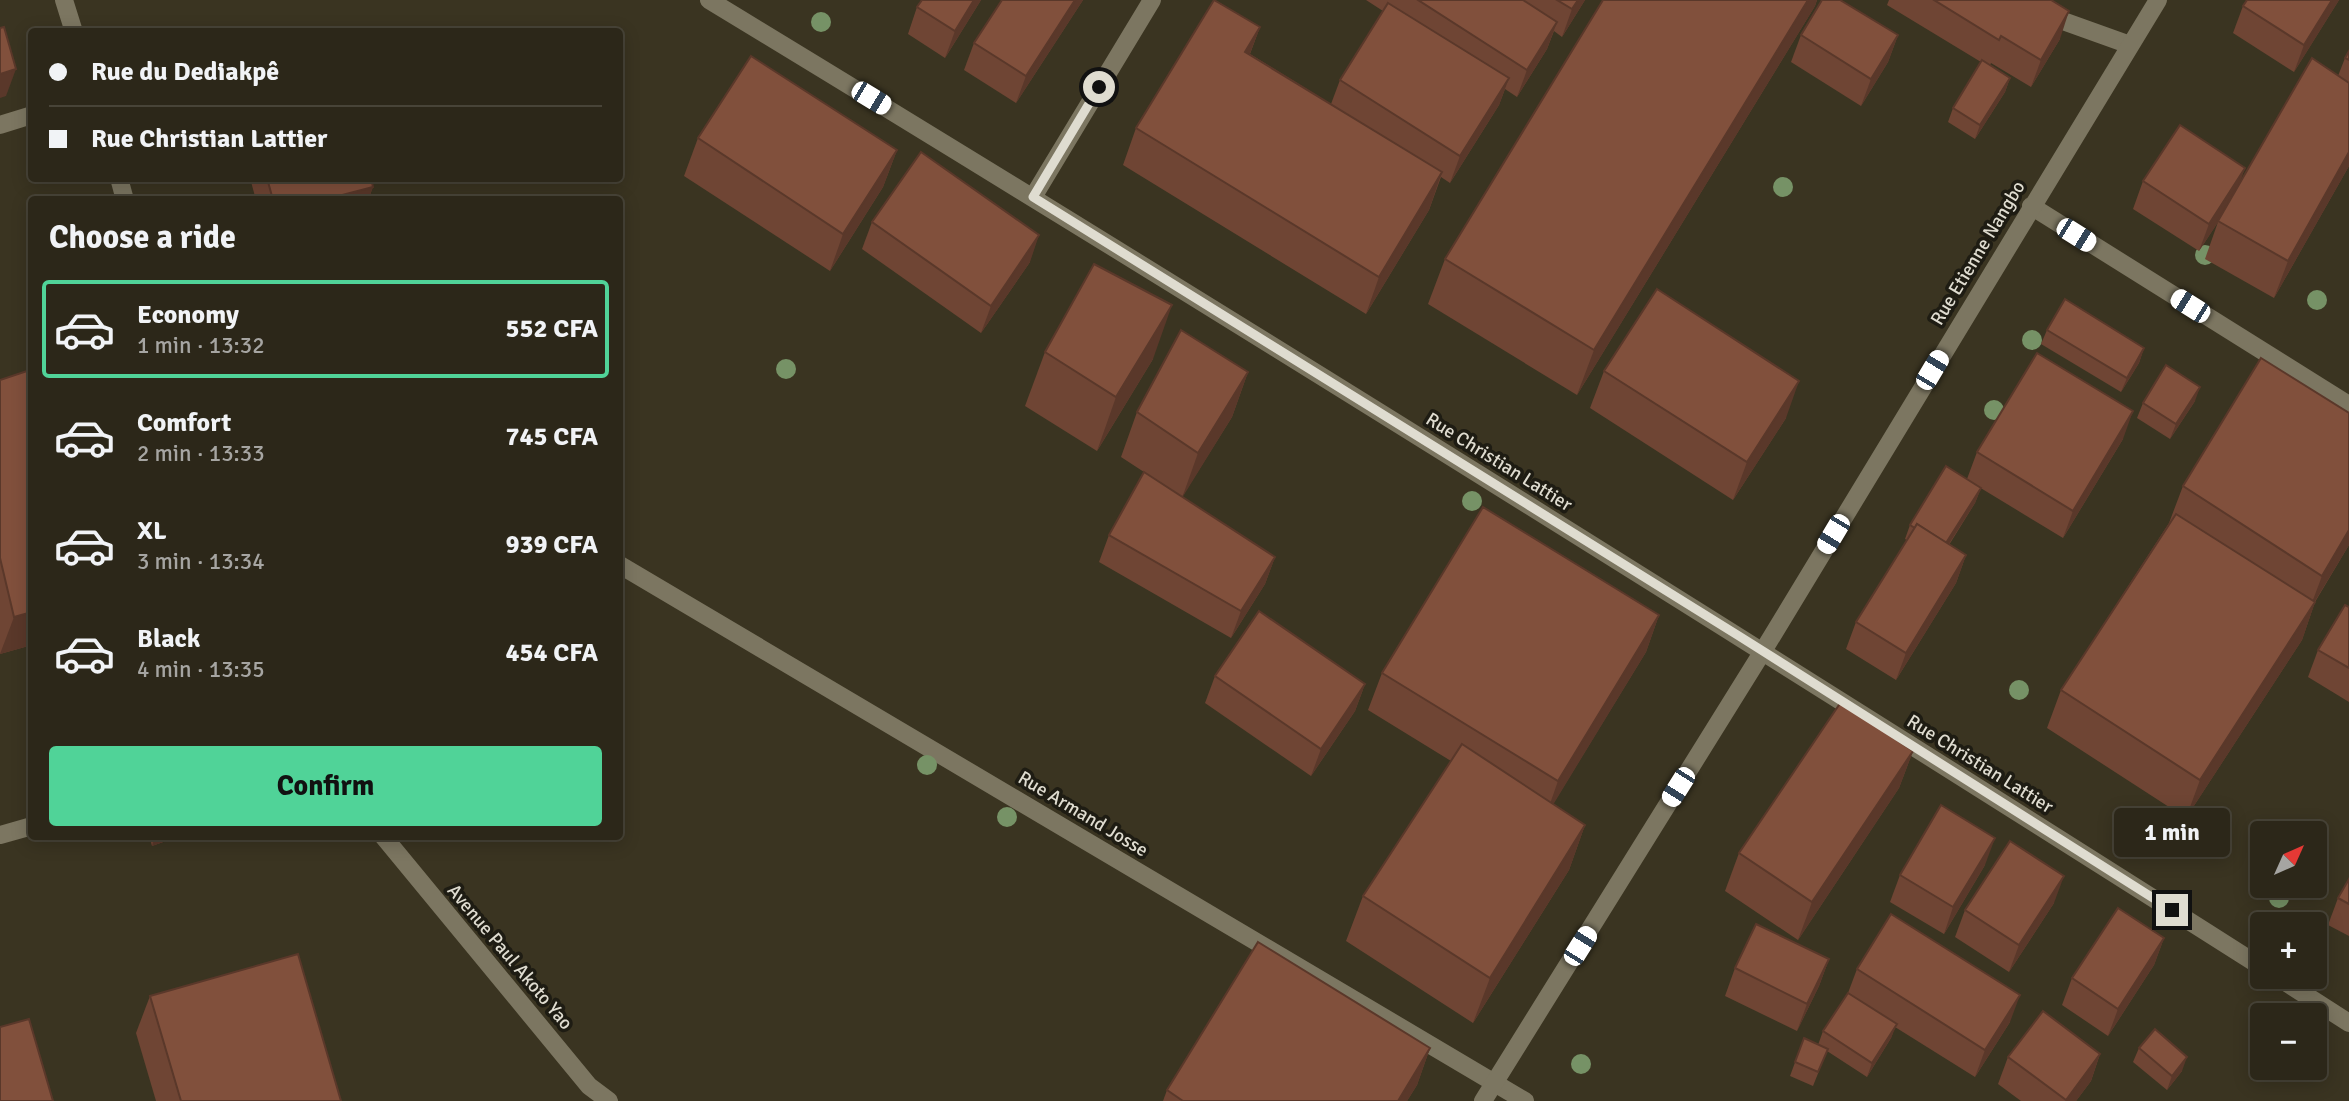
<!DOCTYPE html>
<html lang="en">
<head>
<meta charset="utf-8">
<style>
	:root { --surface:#2c2719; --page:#342f22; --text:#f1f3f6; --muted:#a6a5a2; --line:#484438; --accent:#50d398 }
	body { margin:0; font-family:Signika,sans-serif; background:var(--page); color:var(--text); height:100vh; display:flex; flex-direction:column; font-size:26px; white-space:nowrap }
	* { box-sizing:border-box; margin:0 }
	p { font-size:23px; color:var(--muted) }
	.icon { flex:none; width:38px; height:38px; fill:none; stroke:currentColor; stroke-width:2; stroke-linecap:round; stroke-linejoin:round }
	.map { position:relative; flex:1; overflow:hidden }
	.drawer { position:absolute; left:28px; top:196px; width:595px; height:644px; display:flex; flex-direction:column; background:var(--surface); border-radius:7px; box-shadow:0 4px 18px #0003,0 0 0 2px var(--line) }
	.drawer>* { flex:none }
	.hud { position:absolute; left:28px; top:28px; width:595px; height:154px; border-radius:7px; box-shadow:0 4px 18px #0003,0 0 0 2px var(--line); display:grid; align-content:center; height:154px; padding:0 21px; background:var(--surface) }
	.needle { width:46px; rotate:45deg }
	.fabs { position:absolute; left:2250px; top:821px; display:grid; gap:14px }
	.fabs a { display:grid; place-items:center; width:77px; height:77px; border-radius:7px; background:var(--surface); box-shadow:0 4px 18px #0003,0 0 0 2px var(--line); font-size:35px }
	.end { position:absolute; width:32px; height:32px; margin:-16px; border:9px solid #dfdcd0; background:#111; box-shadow:0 0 0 4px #111 }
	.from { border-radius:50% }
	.bubble { position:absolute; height:49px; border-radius:7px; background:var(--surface); box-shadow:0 4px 18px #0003,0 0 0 2px var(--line); font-size:23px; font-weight:800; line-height:49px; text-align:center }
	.car { position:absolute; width:21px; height:42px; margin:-21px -10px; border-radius:9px; box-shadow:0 0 5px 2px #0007; background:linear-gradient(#fff 24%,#345 0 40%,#fff 0 76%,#345 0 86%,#fff 0) }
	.hud b { display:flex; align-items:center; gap:24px; height:66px; font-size:26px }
	.hud b+b { border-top:2px solid var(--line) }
	.hud i { width:18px; height:18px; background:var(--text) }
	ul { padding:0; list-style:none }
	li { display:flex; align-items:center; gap:21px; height:98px; margin:0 14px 10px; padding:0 7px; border:4px solid transparent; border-radius:7px }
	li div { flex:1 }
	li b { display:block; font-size:26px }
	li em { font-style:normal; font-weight:800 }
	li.current { border-color:var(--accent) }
	li>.icon { width:63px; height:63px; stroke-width:1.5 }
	h2 { padding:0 21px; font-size:32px; line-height:84px }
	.button { display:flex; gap:14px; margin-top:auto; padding:14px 21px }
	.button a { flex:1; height:80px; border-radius:7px; background:var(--accent); color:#111; font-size:28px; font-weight:800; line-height:80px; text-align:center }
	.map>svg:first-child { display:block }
</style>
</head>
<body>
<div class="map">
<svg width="2349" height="1101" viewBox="0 0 2349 1101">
	<rect width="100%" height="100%" fill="#3a3421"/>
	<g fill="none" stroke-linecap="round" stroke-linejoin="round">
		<g stroke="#7c7661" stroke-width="18">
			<polyline points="64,0 74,32"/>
			<path d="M709,0C1231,317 1748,641 2263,968"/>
			<polyline points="2023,0 2063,21 2130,45"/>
			<polyline points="0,125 32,115"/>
			<polyline points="119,178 125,200"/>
			<polyline points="1033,197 1152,0"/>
			<polyline points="2031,206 2349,405"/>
			<polyline points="620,565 1525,1101"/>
			<polyline points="0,835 32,826"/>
			<polyline points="383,836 589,1086 609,1101"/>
			<polyline points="2276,976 2349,1023"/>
			<polyline points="1483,1101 1763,651 2158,0"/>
		</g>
	</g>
	<g fill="#769266">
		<circle cx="821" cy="22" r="10"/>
		<circle cx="1783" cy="187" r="10"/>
		<circle cx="2205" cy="255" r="10"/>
		<circle cx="2317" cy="300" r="10"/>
		<circle cx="2032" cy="340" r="10"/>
		<circle cx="786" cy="369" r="10"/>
		<circle cx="1994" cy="410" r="10"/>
		<circle cx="1472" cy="501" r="10"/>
		<circle cx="2019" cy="690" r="10"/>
		<circle cx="927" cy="765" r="10"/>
		<circle cx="1007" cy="817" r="10"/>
		<circle cx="2279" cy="898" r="10"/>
		<circle cx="1581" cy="1064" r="10"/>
	</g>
	<g fill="#6f4534">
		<polygon points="981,0 945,58 908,34 917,7"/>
		<polygon points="1002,0 1083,0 1016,103 964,70 974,43"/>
		<polygon points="1366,0 1585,0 1562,37 1554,31 1547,49 1517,97 1505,89 1499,105 1450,183 1441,177 1429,210 1366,314 1123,165 1136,128 1260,27 1250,54 1331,104 1340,80 1383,11"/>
		<polygon points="1603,0 1817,0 1815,6 1577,395 1428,304 1445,259"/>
		<polygon points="1889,0 2051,0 2060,39 2031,87 1991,63 1990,65 2010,78 2005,92 1975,139 1948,122 1953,108 1981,62 1887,5"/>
		<polygon points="2247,0 2339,0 2294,72 2233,33 2243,6"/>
		<polygon points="1801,35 1898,35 1888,62 1861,106 1791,62"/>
		<polygon points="2349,51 2349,166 2274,298 2205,259 2218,222 2199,251 2133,209 2143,181 2239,185 2338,76 2345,58"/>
		<polygon points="698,138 897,150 883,187 830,271 684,176"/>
		<polygon points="250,178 371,178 373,187 368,200 256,200"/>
		<polygon points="872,222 1030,262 981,333 862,249"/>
		<polygon points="2047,330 2144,348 2139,363 2121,392 2041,344"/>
		<polygon points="1045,352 1153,359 1097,451 1025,406"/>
		<polygon points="1604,371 1786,418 1733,500 1590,408"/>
		<polygon points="1248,372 1232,417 1182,497 1275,557 1265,584 1231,638 1099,562 1109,535 1144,472 1121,457 1137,412"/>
		<polygon points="32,374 32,645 0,654 0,380"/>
		<polygon points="2195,401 2170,439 2137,418 2143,403"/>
		<polygon points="2349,413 2349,545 2315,602 2302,640 2186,818 2047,728 2061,690 2169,523 2183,486"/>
		<polygon points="2123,439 2063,538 1974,484 1981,488 1975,503 1949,545 1966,555 1956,583 1896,680 1846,649 1856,622 1907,540 1905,539 1910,525 1967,479 1977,452"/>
		<polygon points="2349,607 2349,702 2308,677 2318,650"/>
		<polygon points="1659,615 1646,652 1553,804 1585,825 1569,870 1473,1023 1346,941 1363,896 1451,761 1368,710 1382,673"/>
		<polygon points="1215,676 1365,684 1355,711 1311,776 1205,703"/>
		<polygon points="1913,751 1899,788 1798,940 1725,891 1739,853"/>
		<polygon points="149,836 180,836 152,846"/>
		<polygon points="1985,865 1944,934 1890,902 1900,875"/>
		<polygon points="2349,879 2349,936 2328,925 2338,898"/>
		<polygon points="2054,903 2009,972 1955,937 1965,910"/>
		<polygon points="2164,938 2154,965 2108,1036 2062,1005 2072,978"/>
		<polygon points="1829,959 1819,986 1797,1031 1725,996 1735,968"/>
		<polygon points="1857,969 2010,1022 1975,1077 1895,1027 1891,1038 1867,1077 1827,1051 1813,1086 1790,1076 1804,1038 1818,1045 1823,1031 1848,993"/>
		<polygon points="150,996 341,1101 156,1101 136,1033"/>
		<polygon points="1430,1048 1417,1085 1407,1101 1163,1101 1167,1090"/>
		<polygon points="2139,1048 2182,1071 2167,1090 2133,1062"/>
		<polygon points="2100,1054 2091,1081 2076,1101 2021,1101 1998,1084 2008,1057"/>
	</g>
	<g fill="#5a382a">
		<polygon points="974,0 981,0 945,58 955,31"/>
		<polygon points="1075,0 1083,0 1016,103 1026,76"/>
		<polygon points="1578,0 1585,0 1562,37 1572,9"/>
		<polygon points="1808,0 1817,0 1815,6 1577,395 1594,350"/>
		<polygon points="2332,0 2339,0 2294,72 2304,45"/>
		<polygon points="2069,11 2060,39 2031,87 2041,60"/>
		<polygon points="1557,22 1547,49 1517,97 1527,70"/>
		<polygon points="1260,27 1246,64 1245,52"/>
		<polygon points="1898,35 1888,62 1861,106 1871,79"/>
		<polygon points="16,69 6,96 0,98 0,74"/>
		<polygon points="1509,78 1499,105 1450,183 1460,156"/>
		<polygon points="2010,78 2005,92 1975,139 1980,125"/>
		<polygon points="897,150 883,187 830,271 843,234"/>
		<polygon points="2349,152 2349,166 2274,298 2288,261"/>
		<polygon points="2245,168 2236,195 2199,251 2209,224"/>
		<polygon points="1442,172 1429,210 1366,314 1379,277"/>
		<polygon points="373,187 368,200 323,200"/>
		<polygon points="1039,235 1030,262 981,333 991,306"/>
		<polygon points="1172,305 1153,359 1097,451 1116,397"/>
		<polygon points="2144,348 2139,363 2121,392 2127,378"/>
		<polygon points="1248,372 1232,417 1182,498 1198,453"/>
		<polygon points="1799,381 1786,418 1733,500 1747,462"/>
		<polygon points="2200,387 2195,401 2170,439 2176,424"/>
		<polygon points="2133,411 2123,439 2063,538 2073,511"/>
		<polygon points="1981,488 1975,503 1938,561 1944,546"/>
		<polygon points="2349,530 2349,545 2309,611 2315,602 2302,640 2186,818 2200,780 2308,613 2322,576"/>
		<polygon points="1966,555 1956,583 1896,680 1906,653"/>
		<polygon points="1275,557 1265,584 1231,638 1241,611"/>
		<polygon points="32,612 32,645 0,654 14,617"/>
		<polygon points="1659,615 1646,652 1545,818 1558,781"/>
		<polygon points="1365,684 1355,711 1311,776 1321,749"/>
		<polygon points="1913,751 1899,788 1798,940 1812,902"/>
		<polygon points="1585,825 1569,870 1473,1023 1490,978"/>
		<polygon points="155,836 180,836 152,846"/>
		<polygon points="1995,838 1985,865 1944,934 1953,907"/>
		<polygon points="2064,876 2054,903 2009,972 2019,945"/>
		<polygon points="2164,938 2154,965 2108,1036 2118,1009"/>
		<polygon points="1829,959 1819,986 1797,1031 1807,1004"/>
		<polygon points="2020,995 2010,1022 1975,1077 1985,1050"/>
		<polygon points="1897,1024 1891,1038 1867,1077 1872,1063"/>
		<polygon points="1430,1048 1417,1085 1407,1101 1398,1101"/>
		<polygon points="2100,1054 2091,1081 2076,1101 2066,1101"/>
		<polygon points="2187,1057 2182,1071 2167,1090 2172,1076"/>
	</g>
	<g fill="#81503c" stroke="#5a382a" stroke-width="2">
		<polygon points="922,0 974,0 955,31 917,7"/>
		<polygon points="1002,0 1075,0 1026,76 974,43"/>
		<polygon points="1214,0 1260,27 1245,52 1442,172 1379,277 1136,128"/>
		<polygon points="1418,0 1523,0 1557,22 1527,70"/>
		<polygon points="1557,0 1578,0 1572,9"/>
		<polygon points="1603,0 1808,0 1594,350 1445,259"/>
		<polygon points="1822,0 1840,0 1898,35 1871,79 1801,35"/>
		<polygon points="1934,0 2051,0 2069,11 2041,60 2001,36 1999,40"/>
		<polygon points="2247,0 2332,0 2304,45 2243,6"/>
		<polygon points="1388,3 1509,78 1460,156 1340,80"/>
		<polygon points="4,27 16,69 0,74 0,28"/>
		<polygon points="2349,51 2349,60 2345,58"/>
		<polygon points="751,56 897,150 843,234 698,138"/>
		<polygon points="2312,58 2349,83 2349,152 2288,261 2218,221"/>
		<polygon points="1982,60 2010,78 1980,125 1953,108"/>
		<polygon points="2180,125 2245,168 2209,224 2143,181"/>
		<polygon points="921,152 1039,235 991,306 872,222"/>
		<polygon points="267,178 371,178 373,187 323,200 273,200"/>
		<polygon points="1094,264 1172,305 1116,397 1045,352"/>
		<polygon points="1657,289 1799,381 1747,462 1604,371"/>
		<polygon points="2065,299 2144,348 2127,378 2047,330"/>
		<polygon points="1181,330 1248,372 1198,453 1137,412"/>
		<polygon points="2037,353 2133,411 2073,511 1977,452"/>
		<polygon points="2261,358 2349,413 2349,530 2322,576 2183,486"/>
		<polygon points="2166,365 2200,387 2176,424 2143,403"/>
		<polygon points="30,370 32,374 32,612 14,617 0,558 0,380"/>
		<polygon points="1946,466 1981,488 1946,543 1917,524 1915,528 1910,525"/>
		<polygon points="1144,472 1275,557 1241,611 1109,535"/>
		<polygon points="1483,507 1659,615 1558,781 1382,673"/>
		<polygon points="2176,514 2315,602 2200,780 2061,690"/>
		<polygon points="1917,524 1966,555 1906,653 1856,622"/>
		<polygon points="2345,605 2349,607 2349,668 2318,650"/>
		<polygon points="1259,611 1365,684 1321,749 1215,676"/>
		<polygon points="1841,702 1913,751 1812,902 1739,853"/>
		<polygon points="1462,744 1585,825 1490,978 1363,896"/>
		<polygon points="1941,805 1995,838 1953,907 1900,875"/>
		<polygon points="2010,841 2064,876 2019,945 1965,910"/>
		<polygon points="2349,879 2349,904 2338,898"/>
		<polygon points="2118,908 2164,938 2118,1009 2072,978"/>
		<polygon points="1891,914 2020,995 1985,1050 1857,969"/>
		<polygon points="1756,924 1829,959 1807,1004 1735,968"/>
		<polygon points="1258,942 1430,1048 1398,1101 1183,1101 1167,1090"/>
		<polygon points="298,954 341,1101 181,1101 150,996"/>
		<polygon points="1848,993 1897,1024 1872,1063 1823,1031"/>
		<polygon points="2043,1011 2100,1054 2066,1100 2008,1057"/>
		<polygon points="29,1019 53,1101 0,1101 0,1027"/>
		<polygon points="2155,1029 2187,1057 2172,1076 2139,1048"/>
		<polygon points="1804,1038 1828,1049 1818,1072 1795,1062"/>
	</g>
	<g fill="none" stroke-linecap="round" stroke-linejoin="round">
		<polyline stroke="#dfdcd0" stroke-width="9" points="1099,87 1033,197 1739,636 2172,910"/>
	</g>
	<g text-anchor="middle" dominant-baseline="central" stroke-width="7" stroke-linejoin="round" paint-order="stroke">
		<g font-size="19" fill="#dfdcd0" stroke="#1e1c13">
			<text transform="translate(1978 253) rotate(-59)">Rue Etienne Nangbo</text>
			<text transform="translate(1499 462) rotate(32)">Rue Christian Lattier</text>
			<text transform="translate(1980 764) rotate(32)">Rue Christian Lattier</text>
			<text transform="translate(1083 814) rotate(31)">Rue Armand Josse</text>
			<text transform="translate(510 957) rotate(50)">Avenue Paul Akoto Yao</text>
		</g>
	</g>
</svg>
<div class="fabs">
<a><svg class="needle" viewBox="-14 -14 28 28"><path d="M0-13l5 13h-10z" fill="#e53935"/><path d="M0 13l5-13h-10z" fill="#a6a5a2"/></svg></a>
<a>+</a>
<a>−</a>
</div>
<i class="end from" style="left:1099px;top:87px"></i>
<i class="end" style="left:2172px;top:910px"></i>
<div class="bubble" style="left:2114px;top:808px;width:116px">1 min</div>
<i class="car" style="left:871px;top:98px;rotate:121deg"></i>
<i class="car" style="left:2076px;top:235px;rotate:122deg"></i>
<i class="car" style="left:2190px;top:306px;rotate:302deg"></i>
<i class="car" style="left:1932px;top:370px;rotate:31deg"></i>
<i class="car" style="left:1833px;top:534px;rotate:211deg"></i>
<i class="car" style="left:1678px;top:787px;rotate:212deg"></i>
<i class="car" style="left:1580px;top:946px;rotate:32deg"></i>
<div class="hud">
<b><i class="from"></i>Rue du Dediakpê</b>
<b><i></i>Rue Christian Lattier</b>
</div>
<section class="drawer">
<h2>Choose a ride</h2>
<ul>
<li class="current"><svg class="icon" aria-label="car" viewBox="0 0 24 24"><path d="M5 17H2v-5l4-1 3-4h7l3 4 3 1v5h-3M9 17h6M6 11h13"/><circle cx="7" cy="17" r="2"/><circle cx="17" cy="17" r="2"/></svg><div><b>Economy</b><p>1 min · 13:32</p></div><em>552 CFA</em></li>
<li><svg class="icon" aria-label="car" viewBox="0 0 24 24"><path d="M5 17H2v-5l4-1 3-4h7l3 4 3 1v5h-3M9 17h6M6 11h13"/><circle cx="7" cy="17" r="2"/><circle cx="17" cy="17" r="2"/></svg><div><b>Comfort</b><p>2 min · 13:33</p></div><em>745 CFA</em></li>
<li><svg class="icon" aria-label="car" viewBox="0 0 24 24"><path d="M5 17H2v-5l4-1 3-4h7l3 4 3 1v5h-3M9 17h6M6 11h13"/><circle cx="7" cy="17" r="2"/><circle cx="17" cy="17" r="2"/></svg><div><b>XL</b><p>3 min · 13:34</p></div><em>939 CFA</em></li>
<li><svg class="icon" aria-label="car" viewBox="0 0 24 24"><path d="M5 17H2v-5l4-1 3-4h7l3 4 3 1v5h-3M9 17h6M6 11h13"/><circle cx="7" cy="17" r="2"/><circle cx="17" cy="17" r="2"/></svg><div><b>Black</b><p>4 min · 13:35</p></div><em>454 CFA</em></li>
</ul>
<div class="button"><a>Confirm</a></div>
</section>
</div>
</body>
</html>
